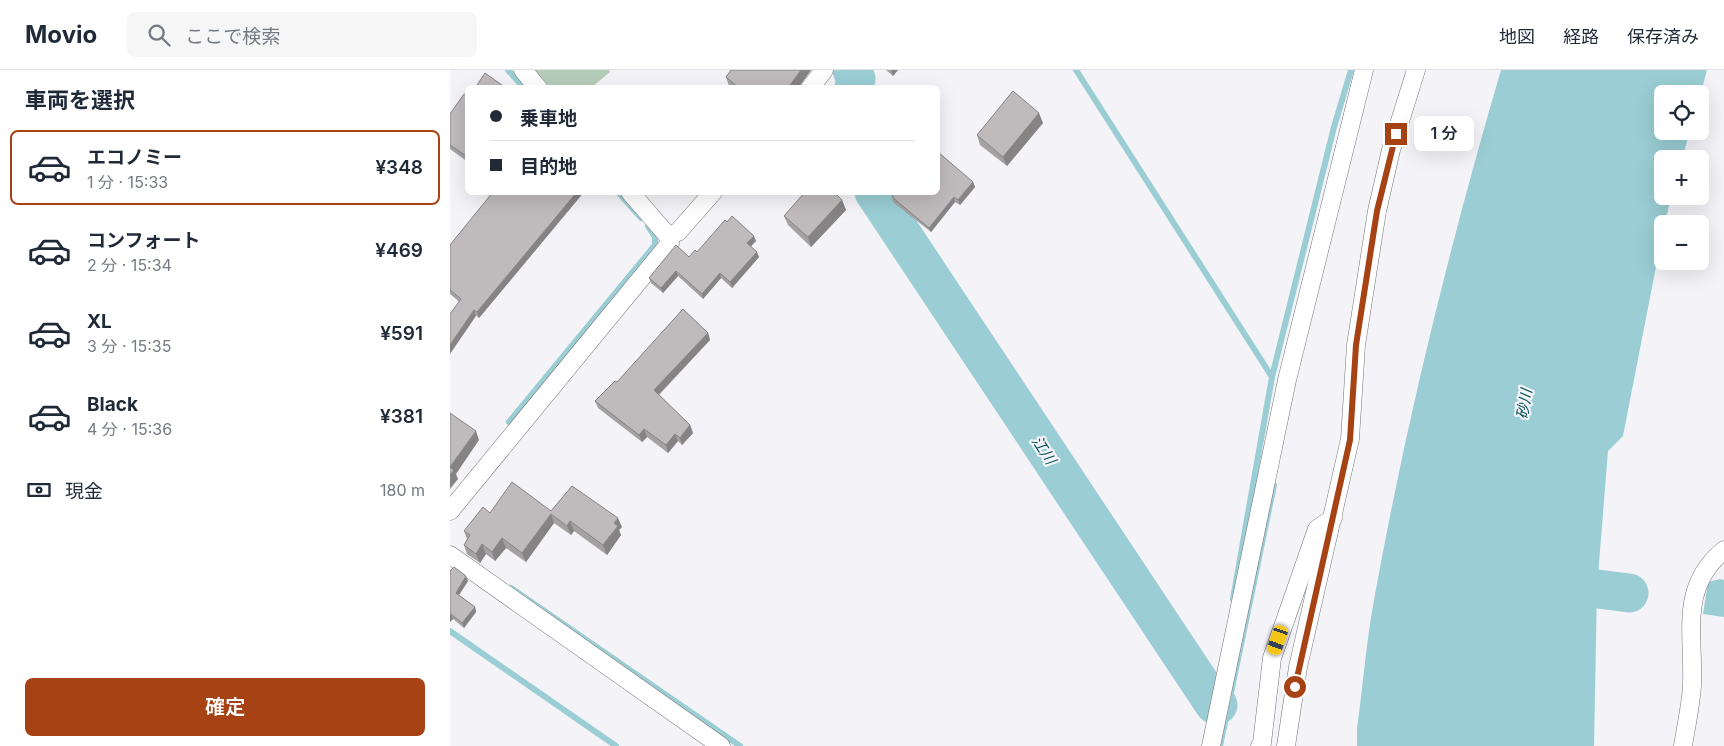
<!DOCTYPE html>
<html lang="ja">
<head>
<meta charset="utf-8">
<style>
	:root { --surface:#fff; --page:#f6f6f7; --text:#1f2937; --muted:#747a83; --line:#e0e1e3; --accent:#a74214 }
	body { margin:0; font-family:Inter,"Noto Sans JP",sans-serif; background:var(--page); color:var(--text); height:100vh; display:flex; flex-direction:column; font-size:19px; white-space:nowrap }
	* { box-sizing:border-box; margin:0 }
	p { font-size:16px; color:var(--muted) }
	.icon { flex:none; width:28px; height:28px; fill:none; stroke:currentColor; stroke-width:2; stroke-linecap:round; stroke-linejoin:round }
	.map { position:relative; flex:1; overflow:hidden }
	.side { display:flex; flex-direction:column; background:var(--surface); width:450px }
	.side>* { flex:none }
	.guide { position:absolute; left:15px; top:15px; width:475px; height:110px; border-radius:8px; box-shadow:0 5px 20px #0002; display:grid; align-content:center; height:110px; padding:0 25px; background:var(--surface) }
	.tools { position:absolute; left:1204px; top:15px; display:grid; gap:10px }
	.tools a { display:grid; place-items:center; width:55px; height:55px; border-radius:8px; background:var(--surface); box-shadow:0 5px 20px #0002; font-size:25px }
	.end { position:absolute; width:22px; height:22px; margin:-11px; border:6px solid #a74214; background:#fff; box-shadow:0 0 0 2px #fff }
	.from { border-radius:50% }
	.bubble { position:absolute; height:35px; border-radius:8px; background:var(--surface); box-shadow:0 5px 20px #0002; font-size:16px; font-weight:600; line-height:35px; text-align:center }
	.car { position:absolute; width:15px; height:30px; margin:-15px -8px; border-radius:6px; box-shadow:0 0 4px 1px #0007; background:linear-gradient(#f5c518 24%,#345 0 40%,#f5c518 0 76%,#345 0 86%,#f5c518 0) }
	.guide b { display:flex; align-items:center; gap:18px; height:48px; font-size:19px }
	.guide b+b { border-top:1px solid var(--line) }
	.guide i { width:12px; height:12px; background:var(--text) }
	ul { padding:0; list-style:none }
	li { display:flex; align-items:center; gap:15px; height:75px; margin:0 10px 8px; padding:0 15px; border:2px solid transparent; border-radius:8px }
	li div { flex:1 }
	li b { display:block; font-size:19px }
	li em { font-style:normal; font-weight:600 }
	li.on { border-color:var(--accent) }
	li>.icon { width:45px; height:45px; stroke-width:1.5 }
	h2 { padding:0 25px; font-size:22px; line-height:60px }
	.pay { display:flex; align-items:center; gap:12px; height:55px; padding:0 25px; font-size:19px }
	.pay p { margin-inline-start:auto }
	.button { display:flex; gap:10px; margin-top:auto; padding:10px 25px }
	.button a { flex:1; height:58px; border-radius:8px; background:var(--accent); color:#fff; font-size:20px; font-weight:600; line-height:58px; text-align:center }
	header { display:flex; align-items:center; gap:30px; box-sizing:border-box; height:70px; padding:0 25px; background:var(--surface); border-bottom:1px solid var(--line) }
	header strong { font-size:24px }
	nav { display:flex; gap:28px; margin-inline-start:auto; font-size:18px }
	.search { width:350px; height:45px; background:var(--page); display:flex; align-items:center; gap:12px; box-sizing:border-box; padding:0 18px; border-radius:8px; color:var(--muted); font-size:19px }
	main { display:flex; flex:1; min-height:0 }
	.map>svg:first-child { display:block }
</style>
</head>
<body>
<header>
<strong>Movio</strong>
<div class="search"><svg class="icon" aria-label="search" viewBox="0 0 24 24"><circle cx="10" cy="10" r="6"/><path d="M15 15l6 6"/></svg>ここで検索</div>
<nav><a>地図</a><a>経路</a><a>保存済み</a></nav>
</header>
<main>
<section class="side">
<h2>車両を選択</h2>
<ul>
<li class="on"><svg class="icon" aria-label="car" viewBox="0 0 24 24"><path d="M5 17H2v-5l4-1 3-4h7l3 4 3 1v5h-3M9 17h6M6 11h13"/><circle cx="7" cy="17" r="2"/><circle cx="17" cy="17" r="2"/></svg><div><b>エコノミー</b><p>1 分 · 15:33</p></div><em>¥348</em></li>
<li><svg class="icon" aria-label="car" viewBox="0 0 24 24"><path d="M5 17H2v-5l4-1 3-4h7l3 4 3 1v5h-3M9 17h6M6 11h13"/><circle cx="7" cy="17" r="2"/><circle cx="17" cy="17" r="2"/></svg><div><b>コンフォート</b><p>2 分 · 15:34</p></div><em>¥469</em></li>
<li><svg class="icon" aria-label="car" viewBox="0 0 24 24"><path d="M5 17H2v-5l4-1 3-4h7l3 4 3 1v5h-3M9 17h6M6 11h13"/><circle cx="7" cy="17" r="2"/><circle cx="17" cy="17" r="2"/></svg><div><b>XL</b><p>3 分 · 15:35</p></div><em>¥591</em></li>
<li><svg class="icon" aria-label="car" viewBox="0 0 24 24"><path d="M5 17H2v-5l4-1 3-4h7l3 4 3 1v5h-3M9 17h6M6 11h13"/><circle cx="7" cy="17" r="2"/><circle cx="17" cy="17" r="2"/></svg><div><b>Black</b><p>4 分 · 15:36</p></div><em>¥381</em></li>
</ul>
<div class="pay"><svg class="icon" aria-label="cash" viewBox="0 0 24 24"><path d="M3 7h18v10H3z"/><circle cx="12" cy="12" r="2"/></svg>現金<p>180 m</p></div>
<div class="button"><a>確定</a></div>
</section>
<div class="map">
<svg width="1274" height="676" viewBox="0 0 1274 676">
	<rect width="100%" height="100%" fill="#f4f3f7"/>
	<polygon fill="#b4cdb8" points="85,0 159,0 160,2 142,17 100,18"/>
	<g fill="#9acdd4">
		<path d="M1051,0H1257L1250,26V24H1212V61H1240L1232,89H1212V126H1221L1215,154H1212V166L1173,366L1158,381L1147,518L1144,676H907V658C913,616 916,573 924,530C956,352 1000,174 1051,0Z"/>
		<polygon points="1270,509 1274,510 1274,547 1253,544 1258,512"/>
	</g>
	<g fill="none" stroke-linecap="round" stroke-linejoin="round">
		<g stroke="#9acdd4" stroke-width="6">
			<polyline points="58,0 74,18"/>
			<polyline points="626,0 822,307 783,529"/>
			<polyline points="168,122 191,148"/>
			<polyline points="822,307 884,57 901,0"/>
			<polyline points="59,352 205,175 205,167 198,156"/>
			<polyline points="61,518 290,676"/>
			<polyline points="0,561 166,676"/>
			<polyline points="770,676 824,415"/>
		</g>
		<g stroke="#9acdd4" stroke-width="39">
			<polyline points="402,0 406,9 404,18"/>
			<polyline points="424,122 764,634 768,635"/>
			<polyline points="1093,512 1179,523"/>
		</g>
		<defs>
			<g id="street">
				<polyline points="73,0 88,18"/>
				<polyline points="360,18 374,0"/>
				<polyline points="218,166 228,162 263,122"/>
				<polyline points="0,441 220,173 218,166 180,122"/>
				<polyline points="0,485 271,676"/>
				<polyline points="761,676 837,310 914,0"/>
				<polyline points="810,676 812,673 822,588 867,459 883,448"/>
				<polyline points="836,676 848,597 900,369 906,275 927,141 941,80 966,0"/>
				<path d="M1233,676C1236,656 1241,635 1242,615C1244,563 1229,517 1274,480"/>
			</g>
		</defs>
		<use href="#street" stroke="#747377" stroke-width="19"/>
		<use href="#street" stroke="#fff" stroke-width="18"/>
	</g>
	<g fill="#a4a1a3">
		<polygon points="281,0 361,0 348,18 281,18 279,16 276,7"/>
		<polygon points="436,0 448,0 443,6"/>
		<polygon points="18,26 18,92 0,79 0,44"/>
		<polygon points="593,53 557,96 530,75 527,65"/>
		<polygon points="523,112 525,117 510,135 505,132 481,162 443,132 442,127"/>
		<polygon points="43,122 134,122 29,248 0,224 0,175"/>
		<polygon points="392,130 396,140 361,177 338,155 334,146"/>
		<polygon points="277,152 306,171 301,176 309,187 282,218 271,208 253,229 228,206 213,223 201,213 199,208 247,182"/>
		<polygon points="258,263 260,270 209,325 240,355 243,363 232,375 228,371 218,383 197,367 192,372 148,338 145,331"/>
		<polygon points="101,441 172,457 169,460 171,465 157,485 124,461 121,465 104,453 76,492 56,478 45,491 36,484 30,493 17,484 14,475 17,469 14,461 40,443"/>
		<polygon points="0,501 18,511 9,525 25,537 26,542 14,558 3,549 0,552"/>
	</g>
	<g fill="#868384">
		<polygon points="351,0 361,0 348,18 338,18"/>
		<polygon points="441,0 448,0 443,6"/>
		<polygon points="589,43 593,53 557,96 553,87"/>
		<polygon points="523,112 525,117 510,135 508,130"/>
		<polygon points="127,122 134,122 29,248 27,242"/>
		<polygon points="504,127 505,132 481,162 479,158"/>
		<polygon points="392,130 396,140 361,177 358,167"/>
		<polygon points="304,166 306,171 299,178 297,173"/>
		<polygon points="307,182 309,187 282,218 280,212"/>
		<polygon points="226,201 228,206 213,223 211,218"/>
		<polygon points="270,203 271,208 253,229 252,224"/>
		<polygon points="24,240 26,246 0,284 0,275"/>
		<polygon points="258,263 260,270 206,327 204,320"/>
		<polygon points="240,355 243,363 232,375 230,368"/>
		<polygon points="194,359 197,367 192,372 189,365"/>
		<polygon points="26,361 29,370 6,404 8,409 0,419 0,397"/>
		<polygon points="225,364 228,371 218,383 216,375"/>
		<polygon points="101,444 104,453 76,492 72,483"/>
		<polygon points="168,448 172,457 169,460 171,465 157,485 153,475 164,453"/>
		<polygon points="120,451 124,461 121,465 117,456"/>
		<polygon points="52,468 56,478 45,491 42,482"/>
		<polygon points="32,474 36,484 30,493 26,484"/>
		<polygon points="16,506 18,511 7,528 6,523"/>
		<polygon points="25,537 26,542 14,558 12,553"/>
		<polygon points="1,544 3,549 0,552 0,545"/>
	</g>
	<g fill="#bfbbbd" stroke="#868384">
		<polygon points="281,0 351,0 338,18 317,18 314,15 312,18 289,18 276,7"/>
		<polygon points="35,3 56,18 25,18"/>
		<polygon points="563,21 589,43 553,87 527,65"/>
		<polygon points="14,24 18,26 18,87 0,75 0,44"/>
		<polygon points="488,82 523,112 508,130 504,127 479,158 442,127 445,122 488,122"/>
		<polygon points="43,122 127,122 27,242 24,240 0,275 0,244 11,229 0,220 0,175"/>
		<polygon points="355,122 384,122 392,130 358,167 334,146"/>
		<polygon points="282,146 304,166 297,173 307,182 280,212 270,203 252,224 226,201 211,218 199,208 226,175 239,187 245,180 247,182 275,150 277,152"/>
		<polygon points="233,239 258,263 204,320 240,355 230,368 225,364 216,375 194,359 189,365 145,331 165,311 167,312"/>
		<polygon points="0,343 26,361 0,397 4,400 0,405"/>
		<polygon points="62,412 101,441 122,416 168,448 164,453 168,456 153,475 120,451 117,456 101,444 72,483 52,468 42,482 32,474 26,484 14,475 20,465 14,461 33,437 40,443"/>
		<polygon points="4,497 16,506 6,523 25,537 12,553 1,544 0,545 0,501"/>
	</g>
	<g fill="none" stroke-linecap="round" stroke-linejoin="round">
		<polyline stroke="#a74214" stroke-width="6" points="845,617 900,370 906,275 927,141 946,64"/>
	</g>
	<g text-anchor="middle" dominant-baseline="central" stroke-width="4.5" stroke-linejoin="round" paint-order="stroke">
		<g font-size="15" font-style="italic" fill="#06535b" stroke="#f4f3f7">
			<text transform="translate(1074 334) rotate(-81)">砂川</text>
			<text transform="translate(594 380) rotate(57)">江川</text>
		</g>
	</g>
</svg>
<div class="tools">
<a><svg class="icon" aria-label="locate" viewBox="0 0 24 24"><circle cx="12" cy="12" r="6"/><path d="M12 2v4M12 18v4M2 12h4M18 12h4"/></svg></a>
<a>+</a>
<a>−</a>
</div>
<i class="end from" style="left:845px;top:617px"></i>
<i class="end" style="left:946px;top:64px"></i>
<div class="bubble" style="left:964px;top:46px;width:60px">1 分</div>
<i class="car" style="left:828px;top:570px;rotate:199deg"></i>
<div class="guide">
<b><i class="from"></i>乗車地</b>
<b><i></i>目的地</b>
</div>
</div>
</main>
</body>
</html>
